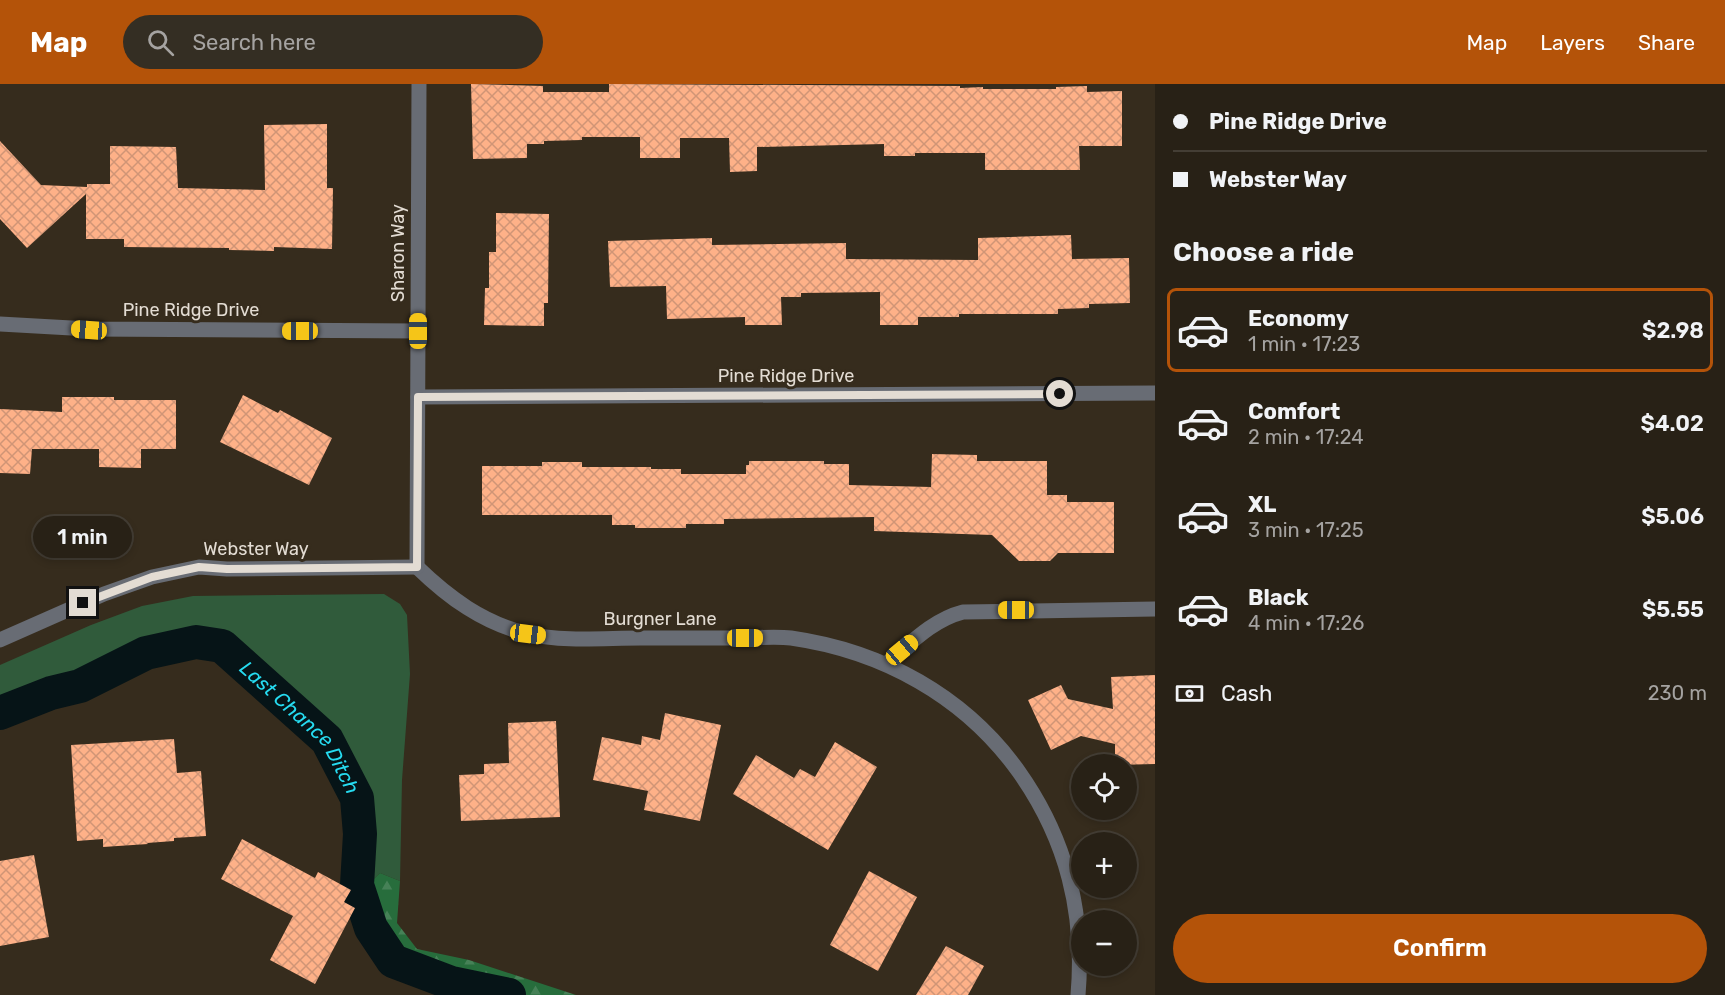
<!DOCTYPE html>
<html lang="en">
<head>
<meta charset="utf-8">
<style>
	:root { --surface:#282116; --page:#342e23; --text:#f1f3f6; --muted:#a5a3a1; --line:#443e35; --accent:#b45309 }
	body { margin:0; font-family:Rubik,sans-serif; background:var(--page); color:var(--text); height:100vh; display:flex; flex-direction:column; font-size:22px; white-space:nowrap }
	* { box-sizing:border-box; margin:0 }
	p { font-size:20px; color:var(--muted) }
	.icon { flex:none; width:33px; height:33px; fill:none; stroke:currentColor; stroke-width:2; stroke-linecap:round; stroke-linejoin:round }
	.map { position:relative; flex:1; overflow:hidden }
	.side { display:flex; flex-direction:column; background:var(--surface); width:570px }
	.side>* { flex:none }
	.hud { display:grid; align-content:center; height:132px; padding:0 18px; background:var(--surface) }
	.tools { position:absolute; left:1071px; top:670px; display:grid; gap:12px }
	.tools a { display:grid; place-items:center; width:66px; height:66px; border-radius:50%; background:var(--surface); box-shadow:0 3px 9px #0003,0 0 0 2px var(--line); font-size:30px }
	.end { position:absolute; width:27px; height:27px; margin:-14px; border:8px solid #e3dcd3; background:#111; box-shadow:0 0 0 3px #111 }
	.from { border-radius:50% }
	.bubble { position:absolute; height:42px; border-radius:21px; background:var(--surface); box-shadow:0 3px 9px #0003,0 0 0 2px var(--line); font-size:20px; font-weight:600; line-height:42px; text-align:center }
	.car { position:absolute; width:18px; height:36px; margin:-18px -9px; border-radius:8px; box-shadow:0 0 4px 2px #0007; background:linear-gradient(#f5c518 24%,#345 0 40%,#f5c518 0 76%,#345 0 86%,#f5c518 0) }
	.hud b { display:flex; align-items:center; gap:21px; height:57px; font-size:22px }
	.hud b+b { border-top:2px solid var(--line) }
	.hud i { width:15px; height:15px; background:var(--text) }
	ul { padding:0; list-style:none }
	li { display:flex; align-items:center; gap:18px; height:84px; margin:0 12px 9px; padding:0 6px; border:3px solid transparent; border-radius:9px }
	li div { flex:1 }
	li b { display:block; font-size:22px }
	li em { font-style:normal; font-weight:600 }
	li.selected { border-color:var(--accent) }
	li>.icon { width:54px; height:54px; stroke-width:1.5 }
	h2 { padding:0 18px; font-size:27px; line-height:72px }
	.pay { display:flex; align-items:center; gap:15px; height:66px; padding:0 18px; font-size:22px }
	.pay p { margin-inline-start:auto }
	.cta { display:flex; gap:12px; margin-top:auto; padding:12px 18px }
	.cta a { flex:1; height:69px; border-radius:36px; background:var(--accent); color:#fff; font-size:24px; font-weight:600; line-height:69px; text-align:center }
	header { display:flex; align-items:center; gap:36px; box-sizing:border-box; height:84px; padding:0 30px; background:var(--accent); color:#fff }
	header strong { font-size:28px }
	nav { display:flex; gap:33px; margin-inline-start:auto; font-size:21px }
	.search { width:420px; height:54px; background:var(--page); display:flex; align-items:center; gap:15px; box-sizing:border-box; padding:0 21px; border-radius:33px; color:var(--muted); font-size:22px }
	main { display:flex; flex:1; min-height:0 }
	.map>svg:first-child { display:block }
</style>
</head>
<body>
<header>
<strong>Map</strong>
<div class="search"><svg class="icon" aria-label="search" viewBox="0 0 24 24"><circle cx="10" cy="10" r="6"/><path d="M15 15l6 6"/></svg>Search here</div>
<nav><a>Map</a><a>Layers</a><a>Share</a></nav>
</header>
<main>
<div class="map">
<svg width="1155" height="911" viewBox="0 0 1155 911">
	<defs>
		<pattern id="forest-firs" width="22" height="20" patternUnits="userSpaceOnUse" patternTransform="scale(1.5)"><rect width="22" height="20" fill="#276d3c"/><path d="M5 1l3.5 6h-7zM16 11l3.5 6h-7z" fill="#468157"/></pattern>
		<pattern id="building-cross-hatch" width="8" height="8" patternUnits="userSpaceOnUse" patternTransform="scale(1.5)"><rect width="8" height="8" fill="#feb188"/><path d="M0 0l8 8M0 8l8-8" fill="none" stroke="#d09576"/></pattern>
	</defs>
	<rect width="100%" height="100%" fill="#362c1d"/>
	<polygon fill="#305b3b" points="384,510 400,520 407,531 410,590 402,696 400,797 380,789 352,816 357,735 343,701 307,643 218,568 179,567 0,640 0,581 91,541 142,522 193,512"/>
	<polygon fill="url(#forest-firs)" points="380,789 400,797 397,839 417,865 469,876 576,911 438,911 396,894 371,854 352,816"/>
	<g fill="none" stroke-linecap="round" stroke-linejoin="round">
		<path stroke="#061417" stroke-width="34" id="s1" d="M0,629L51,609L80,602L146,569L196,558L222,562L327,656L357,714L360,750L357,801L371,844L393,877L451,899L509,911"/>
	</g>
	<g fill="url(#building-cross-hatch)">
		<polygon points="471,0 543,2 543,8 609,8 609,0 960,2 960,4 983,3 983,5 1056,5 1056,3 1087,2 1087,8 1122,7 1122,62 1079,62 1080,86 985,86 985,69 915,69 915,72 884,72 884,60 757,63 757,87 730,88 729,54 680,54 680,74 640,74 640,53 582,53 582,56 544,57 544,60 527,60 527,74 473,75"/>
		<polygon points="327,40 327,104 333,104 332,165 274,163 274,167 229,166 229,164 124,163 124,155 86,155 86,110 27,164 0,135 0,57 41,101 87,103 87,100 110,100 110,62 176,63 178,104 265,106 264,41"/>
		<polygon points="496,129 549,130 548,219 544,219 544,242 484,241 485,204 489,204 489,168 496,168"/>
		<polygon points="1071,151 1072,175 1129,174 1130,219 1089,220 1089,224 1058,225 1058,230 959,230 959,233 918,233 918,241 880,241 880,208 801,209 801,213 781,213 782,241 745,241 745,233 667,235 666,202 610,203 608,157 712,154 712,161 846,159 846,175 978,176 978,154"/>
		<polygon points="243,311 278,329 280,326 332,354 309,401 220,358"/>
		<polygon points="62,313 114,313 114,316 176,316 176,365 141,365 141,384 99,383 99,365 32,365 30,390 0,389 0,325 62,328"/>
		<polygon points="932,370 977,371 977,377 1047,377 1047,411 1067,411 1067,418 1114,418 1114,469 1058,469 1050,477 1019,477 992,451 874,447 874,433 724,435 724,440 686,440 686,444 635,444 635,441 612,441 612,431 482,431 482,382 542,382 542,378 582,378 582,383 651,383 651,385 681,385 681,390 746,390 746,381 749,381 749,377 824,377 824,380 849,380 849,401 931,403"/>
		<polygon points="1155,591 1155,680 1115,681 1115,660 1081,652 1051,666 1028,616 1061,601 1068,615 1113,625 1111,593"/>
		<polygon points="665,629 721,641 700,737 644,726 648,707 593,696 602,653 641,661 642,652 660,656"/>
		<polygon points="556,637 560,733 461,737 459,691 484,690 484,680 509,679 508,639"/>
		<polygon points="174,655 177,689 201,687 206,752 174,754 174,757 147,759 148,760 103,763 103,755 77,757 71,661"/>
		<polygon points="835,658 877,683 828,766 733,710 756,671 794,694 800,685 815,693"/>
		<polygon points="242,755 315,794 318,788 351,806 344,818 355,824 315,900 270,876 293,832 221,795"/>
		<polygon points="34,771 49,853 0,862 0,777"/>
		<polygon points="869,787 917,813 878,887 830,861"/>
		<polygon points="946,862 984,882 968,911 916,911"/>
	</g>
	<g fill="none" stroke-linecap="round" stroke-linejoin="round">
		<g stroke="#686c74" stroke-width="15">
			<polyline points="0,240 89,245 418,247"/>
			<polyline points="418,313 1155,309"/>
			<path d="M417,483C449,514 483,539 528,550C564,558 604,554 641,554C675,554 708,554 741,554C757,554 775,552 791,554C882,567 965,612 1019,688C1067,756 1085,829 1078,911"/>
			<polyline points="417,483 419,0"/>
			<polyline points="0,556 104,510 152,493 199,483 227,485 417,483"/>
			<path d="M886,580C910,560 932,536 963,528L1155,525"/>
		</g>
	</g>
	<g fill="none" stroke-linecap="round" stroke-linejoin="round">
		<polyline stroke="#e3dcd3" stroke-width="8" points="83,519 152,493 199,483 227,485 417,483 418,313 1060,310"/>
	</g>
	<g text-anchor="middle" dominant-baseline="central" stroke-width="6" stroke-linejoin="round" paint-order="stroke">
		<g font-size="18" fill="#e3dcd3" stroke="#362c1d">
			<text transform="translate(398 169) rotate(-90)">Sharon Way</text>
			<text x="191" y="226">Pine Ridge Drive</text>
			<text x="786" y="292">Pine Ridge Drive</text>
			<text x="256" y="465">Webster Way</text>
			<text x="660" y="535">Burgner Lane</text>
		</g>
		<g font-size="20" font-style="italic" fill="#26dbf0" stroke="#362c1d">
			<text stroke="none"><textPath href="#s1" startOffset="350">Last Chance Ditch</textPath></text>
		</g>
	</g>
</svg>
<div class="tools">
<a><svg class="icon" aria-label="locate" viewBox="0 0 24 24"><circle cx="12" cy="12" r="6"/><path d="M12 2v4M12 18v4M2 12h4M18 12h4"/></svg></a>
<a>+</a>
<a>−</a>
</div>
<i class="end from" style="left:1060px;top:310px"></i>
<i class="end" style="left:83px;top:519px"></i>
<div class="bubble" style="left:33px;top:432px;width:99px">1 min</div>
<i class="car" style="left:89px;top:246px;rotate:274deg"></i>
<i class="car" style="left:300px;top:247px;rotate:270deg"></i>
<i class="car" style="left:418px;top:247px;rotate:0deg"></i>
<i class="car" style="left:1016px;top:526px;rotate:270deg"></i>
<i class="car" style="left:528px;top:550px;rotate:97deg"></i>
<i class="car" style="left:745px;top:554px;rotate:90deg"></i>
<i class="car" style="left:902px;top:566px;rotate:50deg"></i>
</div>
<section class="side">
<div class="hud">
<b><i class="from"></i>Pine Ridge Drive</b>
<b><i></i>Webster Way</b>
</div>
<h2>Choose a ride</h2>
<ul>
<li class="selected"><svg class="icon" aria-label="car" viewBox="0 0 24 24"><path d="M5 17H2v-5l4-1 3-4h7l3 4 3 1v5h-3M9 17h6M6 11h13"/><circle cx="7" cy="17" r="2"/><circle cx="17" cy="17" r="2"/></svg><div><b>Economy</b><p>1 min · 17:23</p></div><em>$2.98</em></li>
<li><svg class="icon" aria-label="car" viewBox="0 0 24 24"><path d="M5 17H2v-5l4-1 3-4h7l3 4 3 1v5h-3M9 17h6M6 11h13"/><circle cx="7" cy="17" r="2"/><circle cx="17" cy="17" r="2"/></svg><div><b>Comfort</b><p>2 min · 17:24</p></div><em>$4.02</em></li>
<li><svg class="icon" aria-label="car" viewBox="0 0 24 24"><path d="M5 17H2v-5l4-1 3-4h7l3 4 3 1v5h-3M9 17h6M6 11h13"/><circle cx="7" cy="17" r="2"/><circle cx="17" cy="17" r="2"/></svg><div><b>XL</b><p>3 min · 17:25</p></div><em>$5.06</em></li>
<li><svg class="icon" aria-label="car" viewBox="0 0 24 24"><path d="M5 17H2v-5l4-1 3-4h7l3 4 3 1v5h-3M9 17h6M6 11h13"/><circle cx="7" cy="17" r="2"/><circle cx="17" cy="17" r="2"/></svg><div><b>Black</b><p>4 min · 17:26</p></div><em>$5.55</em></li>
</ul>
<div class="pay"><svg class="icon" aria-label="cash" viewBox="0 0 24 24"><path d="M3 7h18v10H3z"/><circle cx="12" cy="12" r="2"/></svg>Cash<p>230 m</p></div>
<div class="cta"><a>Confirm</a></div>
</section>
</main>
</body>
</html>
